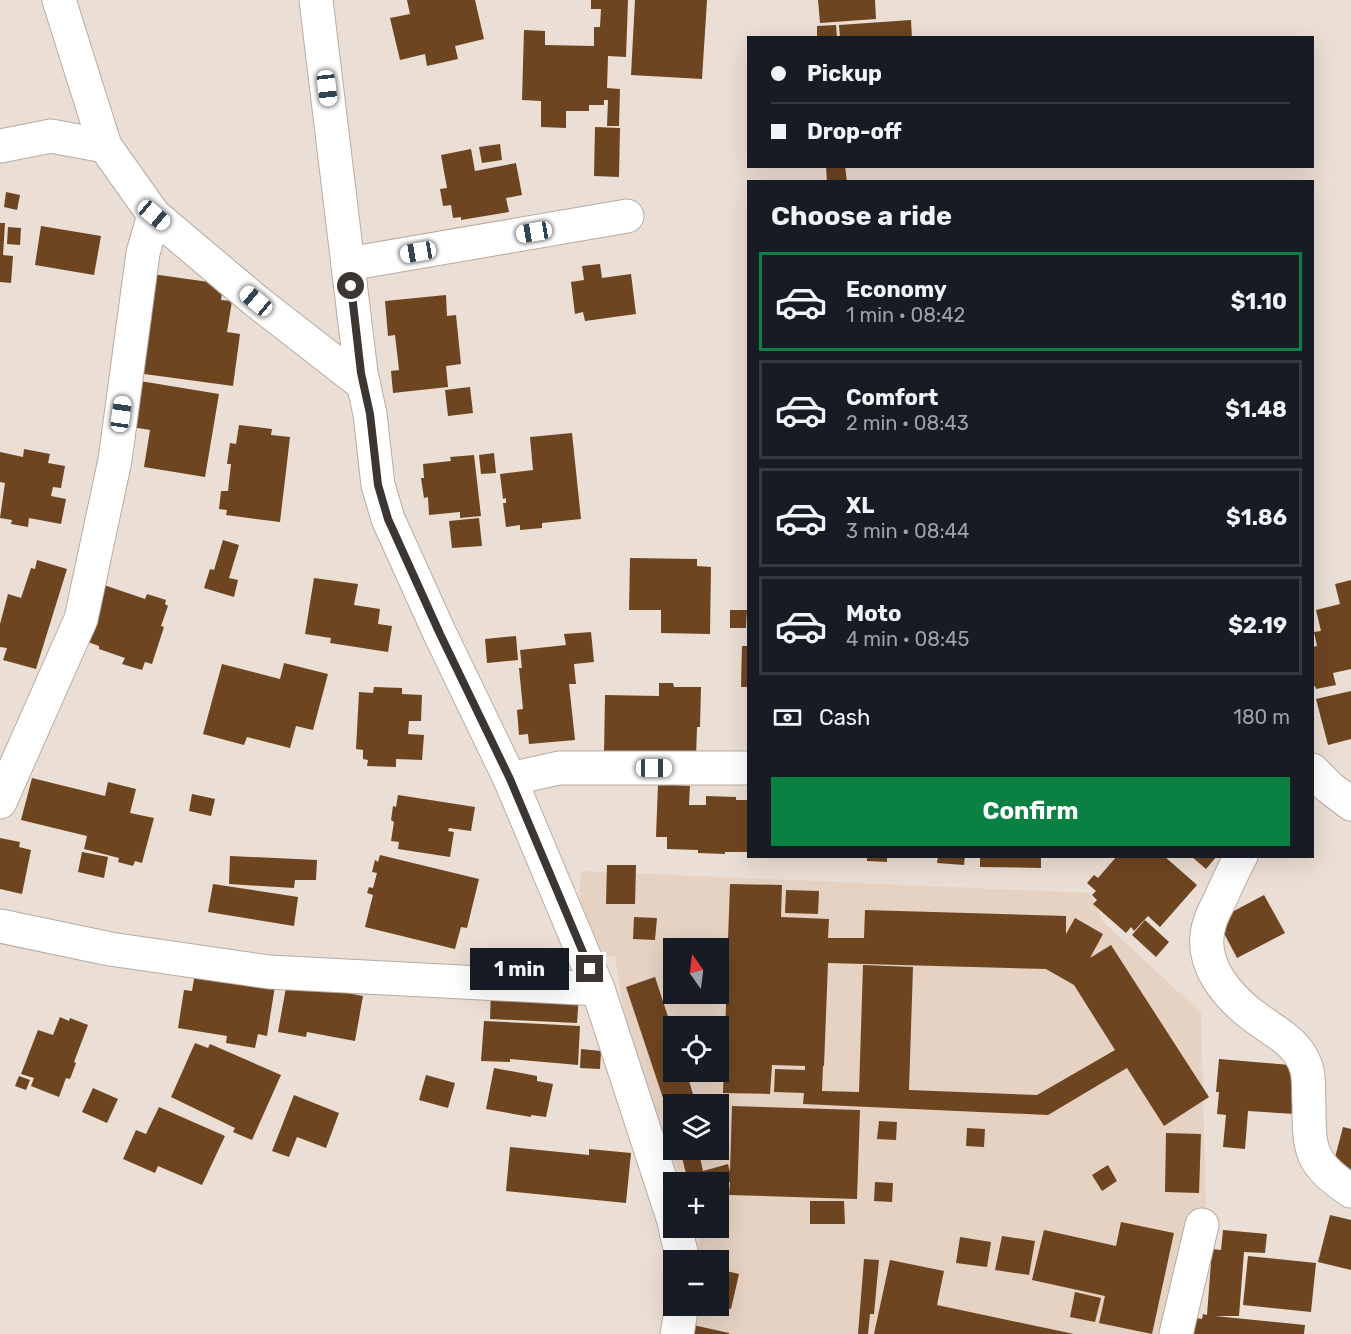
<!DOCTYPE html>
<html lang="en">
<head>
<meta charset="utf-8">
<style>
	:root { --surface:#171b24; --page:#20242c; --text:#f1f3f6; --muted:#9ea1a6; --line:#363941; --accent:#0b8043 }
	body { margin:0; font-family:Rubik,sans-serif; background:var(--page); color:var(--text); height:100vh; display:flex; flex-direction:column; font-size:22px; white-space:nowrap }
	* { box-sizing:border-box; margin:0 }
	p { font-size:20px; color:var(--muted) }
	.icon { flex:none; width:33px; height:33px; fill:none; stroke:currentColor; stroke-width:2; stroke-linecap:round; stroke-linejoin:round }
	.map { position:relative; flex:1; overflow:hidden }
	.drawer { position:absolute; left:747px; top:180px; width:567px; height:678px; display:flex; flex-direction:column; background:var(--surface); border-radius:0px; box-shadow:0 6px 24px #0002 }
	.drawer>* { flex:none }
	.hud { position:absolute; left:747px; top:36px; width:567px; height:132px; border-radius:0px; box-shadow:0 6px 24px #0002; display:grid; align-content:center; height:132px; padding:0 24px; background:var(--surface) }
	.needle { width:39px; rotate:346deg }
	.buttons { position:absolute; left:663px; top:938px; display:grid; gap:12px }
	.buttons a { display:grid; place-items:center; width:66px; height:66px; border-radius:0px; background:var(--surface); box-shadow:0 6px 24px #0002; font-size:30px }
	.end { position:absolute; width:27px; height:27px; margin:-14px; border:8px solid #3b3632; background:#fff; box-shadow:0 0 0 3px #fff }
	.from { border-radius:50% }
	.bubble { position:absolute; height:42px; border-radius:0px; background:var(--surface); box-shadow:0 6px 24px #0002; font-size:20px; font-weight:700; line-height:42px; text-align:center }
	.car { position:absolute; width:18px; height:36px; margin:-18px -9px; border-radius:8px; box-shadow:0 0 4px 2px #0007; background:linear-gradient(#fff 24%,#345 0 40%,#fff 0 76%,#345 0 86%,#fff 0) }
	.hud b { display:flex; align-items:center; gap:21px; height:57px; font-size:22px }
	.hud b+b { border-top:2px solid var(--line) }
	.hud i { width:15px; height:15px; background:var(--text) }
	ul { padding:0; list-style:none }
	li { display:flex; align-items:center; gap:18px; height:99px; margin:0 12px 9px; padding:0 12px; border:3px solid var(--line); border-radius:0px }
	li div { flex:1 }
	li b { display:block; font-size:22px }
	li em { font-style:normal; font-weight:700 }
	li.on { border-color:var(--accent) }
	li>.icon { width:54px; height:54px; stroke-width:1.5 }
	h2 { padding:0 24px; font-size:27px; line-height:72px }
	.pay { display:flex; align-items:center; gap:15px; height:66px; padding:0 24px; font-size:22px }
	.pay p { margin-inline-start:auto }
	.action { display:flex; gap:12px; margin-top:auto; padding:12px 24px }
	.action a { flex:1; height:69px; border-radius:0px; background:var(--accent); color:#fff; font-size:24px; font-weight:700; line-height:69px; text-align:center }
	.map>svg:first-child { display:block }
</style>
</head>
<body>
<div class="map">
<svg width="1351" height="1334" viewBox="0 0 1351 1334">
	<rect width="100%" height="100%" fill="#ebded4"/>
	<path fill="#e6d2c3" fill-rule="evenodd" d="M581,871L1090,893L1103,922L1201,1013L1206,1211L1191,1334H685L692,1305H718V1260H698L700,1227H718V1182H684L648,1096L626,1026L615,956L603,957L593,949L592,928L578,927ZM674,948H718V993H674ZM674,1026H718V1071H674ZM674,1104H718V1149H674Z"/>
	<g fill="#6e4521" fill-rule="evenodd">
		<polygon points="407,0 475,0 484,39 455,46 458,59 427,66 425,54 400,60 390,18 410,14"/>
		<polygon points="591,0 628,0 626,57 608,56 607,88 620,89 619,126 607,126 608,100 604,100 604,105 589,105 589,111 566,111 566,128 541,127 541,101 522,100 524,30 545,31 545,45 594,46 594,27 600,27 601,9 591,9"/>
		<polygon points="635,0 707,0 702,79 631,75"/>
		<polygon points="818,0 875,0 876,19 820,23"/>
		<polygon points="911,20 912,38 840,38 839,25"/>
		<polygon points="836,25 837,38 817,38 817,26"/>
		<polygon points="595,127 620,128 619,177 594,176"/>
		<polygon points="500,144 502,160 482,163 479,147"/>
		<polygon points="471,149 475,171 516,163 522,195 506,198 509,212 461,220 461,217 453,218 451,205 443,206 440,189 447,188 441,155"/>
		<polygon points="826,166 845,166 847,182 827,182"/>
		<polygon points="6,192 20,195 17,210 4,207"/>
		<polygon points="0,223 5,223 3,255 13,256 11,283 0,282"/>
		<polygon points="41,226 101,236 94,275 35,265"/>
		<polygon points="8,227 21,228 20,245 7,244"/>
		<polygon points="600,264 602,278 631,274 636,314 585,321 583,312 575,314 571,282 584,280 582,266"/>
		<polygon points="152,274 223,284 221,300 232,301 227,332 240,334 233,386 137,373"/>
		<polygon points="446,295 447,316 456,315 461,364 446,366 448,387 393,393 391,371 399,370 395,335 388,336 385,301"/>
		<polygon points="140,381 219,394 205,477 144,467 150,430 132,427"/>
		<polygon points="470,387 473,413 448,416 445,390"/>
		<polygon points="239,425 272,429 271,435 290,437 280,522 226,515 227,510 219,509 221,491 228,491 231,464 227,464 230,443 236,444"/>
		<polygon points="572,433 581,519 542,523 542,528 520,530 520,525 506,527 503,503 506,503 506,498 503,499 500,474 533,470 530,437"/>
		<polygon points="24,449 50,454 48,463 65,466 61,488 53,487 51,496 66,499 61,524 29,518 28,527 11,524 12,520 0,518 5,483 0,482 0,452 23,457"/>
		<polygon points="494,453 496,473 481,474 479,455"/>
		<polygon points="474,455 481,516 460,518 460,512 429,515 428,497 424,498 421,478 424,478 423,464 451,461 450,457"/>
		<polygon points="479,518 482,546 452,548 449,521"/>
		<polygon points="223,540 239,545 229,578 238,580 234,597 204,588 210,569 214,570"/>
		<polygon points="630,558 697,559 697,566 711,567 710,634 661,633 661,610 629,610"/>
		<polygon points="37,560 67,569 36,669 3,660 7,648 0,647 0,624 8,594 21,598 31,568 35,569"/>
		<polygon points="314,578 358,584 354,605 380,609 378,624 392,626 388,652 330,643 331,638 305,634"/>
		<polygon points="1351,580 1351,669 1333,673 1336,685 1316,689 1315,686 1312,687 1312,647 1317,646 1314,632 1321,631 1316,610 1340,604 1335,584"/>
		<polygon points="104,585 145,599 147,594 166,600 165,604 168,606 161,626 164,627 152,664 145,662 142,670 122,664 125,658 99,649 99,646 85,641"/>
		<polygon points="730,610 747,610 746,628 730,628"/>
		<polygon points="591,632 594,662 574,664 576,684 569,684 575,740 529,744 528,734 519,735 517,710 523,709 519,668 522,668 520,650 566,645 564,634"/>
		<polygon points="516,636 518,660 487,663 485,639"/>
		<polygon points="742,646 748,646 748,687 741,687"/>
		<polygon points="284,663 328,674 313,730 296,726 290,748 247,737 244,745 203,734 222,664 280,679"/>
		<polygon points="659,683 673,683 674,687 701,687 700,727 697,727 696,758 604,754 605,695 659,696"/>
		<polygon points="374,687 402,688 402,694 422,695 421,721 409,721 408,734 424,735 422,760 396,759 396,767 367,766 368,760 363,759 363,750 356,749 359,692 373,693"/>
		<polygon points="1351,691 1351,739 1328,745 1316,699"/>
		<polygon points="32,778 105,796 108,782 136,789 130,813 154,818 142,863 135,861 133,866 118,862 119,858 84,849 87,836 21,820"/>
		<polygon points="658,784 690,786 689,805 706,805 706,796 736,797 736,800 748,800 748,852 725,852 725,854 698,853 698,850 667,849 667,837 656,837"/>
		<polygon points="192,794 215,799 211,816 189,811"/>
		<polygon points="398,795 475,807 471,831 449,828 448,831 454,832 450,857 398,849 399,842 391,841 394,822 391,820 393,806 396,807"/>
		<polygon points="0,838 20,842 19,847 31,850 22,894 0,889"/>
		<polygon points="82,852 108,857 104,878 78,872"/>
		<polygon points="380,855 479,879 467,928 461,927 455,949 365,927 373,895 367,893 369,887 373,888 377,873 372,872 375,860 378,862"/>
		<polygon points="230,856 317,860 316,880 295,880 294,888 229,884"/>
		<polygon points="867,856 887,856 887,862 867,861"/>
		<polygon points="938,856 965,856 964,865 937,863"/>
		<polygon points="980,856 1041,856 1041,868 980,867"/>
		<polygon points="1117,856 1164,856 1197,885 1160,927 1148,916 1134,931 1131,927 1126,933 1093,904 1097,900 1092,895 1096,891 1087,883 1094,875 1098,878"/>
		<polygon points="1191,856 1217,856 1206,869"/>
		<polygon points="607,865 636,865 635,904 606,904"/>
		<polygon points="213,884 298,897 294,926 208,912"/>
		<path d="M730,884L782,885L781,917L829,919L828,938H864L865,910L1066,916V934L1075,918L1103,934L1090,958L1111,945L1209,1097L1164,1126L1127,1068L1048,1115L803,1104L804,1093L774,1092L775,1069L805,1070V1066L772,1065L770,1094L723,1093L726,1004L689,1003L690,993H718V967H727ZM828,963L1046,969L1074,985L1115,1050L1037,1095L909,1090L913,967L863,965L859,1092L822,1091L823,1066H824Z"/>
		<polygon points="786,890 819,891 818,914 785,913"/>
		<polygon points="1264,895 1285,933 1237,958 1217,920"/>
		<polygon points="634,917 657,918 655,940 633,939"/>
		<polygon points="1145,920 1169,942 1156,957 1132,935"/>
		<polygon points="195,973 275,986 267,1036 258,1034 255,1048 226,1043 227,1036 178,1028 184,990 192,991"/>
		<polygon points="655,977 674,1035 674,1071 686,1071 696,1104 674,1104 673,1128 626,987"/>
		<polygon points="287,982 363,996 355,1041 307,1032 306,1037 278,1032"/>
		<polygon points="491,990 579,995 577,1023 490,1019"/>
		<polygon points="60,1017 69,1021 70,1018 88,1025 74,1062 76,1063 70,1079 66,1078 59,1097 31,1086 34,1078 21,1074 38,1030 53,1035"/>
		<polygon points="484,1021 580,1026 578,1065 510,1059 510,1062 481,1061"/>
		<polygon points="195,1043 208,1048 210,1044 281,1075 252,1140 233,1132 235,1128 171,1097"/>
		<polygon points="581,1049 601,1051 600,1069 580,1068"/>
		<polygon points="1219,1059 1301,1066 1296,1114 1248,1111 1245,1149 1223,1147 1226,1115 1217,1114 1219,1092 1216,1092"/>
		<polygon points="494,1068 537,1076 537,1081 553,1084 546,1117 531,1115 531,1117 486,1109"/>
		<polygon points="426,1075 455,1083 448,1108 419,1100"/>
		<polygon points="19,1076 30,1080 26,1090 15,1086"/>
		<polygon points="93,1088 118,1099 107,1123 82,1112"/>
		<polygon points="294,1095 339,1113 326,1148 297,1137 289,1157 272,1151"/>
		<polygon points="732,1106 860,1110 857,1199 729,1195 730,1182 718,1185 718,1182 688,1182 680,1149 698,1149 703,1171 728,1164 730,1172"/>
		<polygon points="159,1107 225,1136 202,1185 158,1166 155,1173 123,1159 136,1130 146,1134"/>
		<polygon points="879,1121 897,1122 896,1140 877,1139"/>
		<polygon points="1343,1127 1351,1129 1351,1174 1332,1169"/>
		<polygon points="967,1128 985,1129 984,1147 966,1146"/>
		<polygon points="1166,1133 1201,1134 1199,1193 1165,1192"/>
		<polygon points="510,1147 589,1155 589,1149 631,1153 626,1203 506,1191"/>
		<polygon points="1108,1165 1117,1181 1102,1191 1092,1175"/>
		<polygon points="875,1182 893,1183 892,1202 874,1201"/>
		<polygon points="810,1201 844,1201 845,1224 810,1224"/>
		<polygon points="1330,1215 1351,1220 1351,1270 1318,1262"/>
		<polygon points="1121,1222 1174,1233 1152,1334 1099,1323 1105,1296 1032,1280 1044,1230 1116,1246"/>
		<polygon points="1223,1230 1267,1234 1265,1253 1244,1252 1239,1316 1215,1316 1305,1325 1304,1334 1194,1334 1196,1318 1202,1319 1203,1314 1207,1315 1212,1249 1221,1250"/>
		<polygon points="1002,1236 1035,1241 1029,1275 995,1270"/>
		<polygon points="960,1237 991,1242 987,1267 956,1263"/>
		<polygon points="1248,1256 1316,1263 1311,1312 1243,1305"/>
		<polygon points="864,1259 879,1260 874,1314 870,1314 868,1334 858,1334"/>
		<polygon points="890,1260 944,1271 937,1305 1074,1334 874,1334"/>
		<polygon points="718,1269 739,1274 731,1309 718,1307"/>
		<polygon points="1075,1292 1101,1298 1095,1322 1070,1317"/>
		<polygon points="693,1325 729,1333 729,1334 691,1334"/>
	</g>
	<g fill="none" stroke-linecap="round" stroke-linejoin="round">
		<defs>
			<g id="minor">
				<polyline points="59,0 105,146 154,215 256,301 364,385"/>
				<polyline points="316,0 361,373 370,414 378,485 388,519 440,634 510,779"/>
				<polyline points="0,146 51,136 105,146"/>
				<polyline points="348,264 627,216"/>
				<polyline points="1312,770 1330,788 1351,804"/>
				<polyline points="0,802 81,619 115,460 143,253 154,215"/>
				<path d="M1241,856C1234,868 1229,881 1223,893C1219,903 1213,912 1210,922C1196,963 1229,999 1259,1020C1278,1034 1298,1043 1306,1067C1310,1079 1308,1092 1309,1104C1309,1152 1310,1163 1351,1191"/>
				<polyline points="0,926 110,949 269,972 598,989"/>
				<polyline points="674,1221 598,989 510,779 559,768 748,768"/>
				<polyline points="675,1227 683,1260"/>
				<polyline points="677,1334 682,1305"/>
				<polyline points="1176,1334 1202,1225"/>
			</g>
		</defs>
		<use href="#minor" stroke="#b8aba2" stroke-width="35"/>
		<use href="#minor" stroke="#fff" stroke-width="33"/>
	</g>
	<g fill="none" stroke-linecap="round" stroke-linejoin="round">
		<polyline stroke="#3b3632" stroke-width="8" points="351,286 361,373 370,414 378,485 388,519 440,634 510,779 590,969"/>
	</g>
</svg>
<div class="buttons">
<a><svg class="needle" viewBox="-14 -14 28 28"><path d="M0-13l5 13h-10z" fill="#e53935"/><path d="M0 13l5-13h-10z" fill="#9ea1a6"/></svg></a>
<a><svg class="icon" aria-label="locate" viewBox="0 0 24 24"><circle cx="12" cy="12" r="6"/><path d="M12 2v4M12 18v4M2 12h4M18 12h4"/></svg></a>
<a><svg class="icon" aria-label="layers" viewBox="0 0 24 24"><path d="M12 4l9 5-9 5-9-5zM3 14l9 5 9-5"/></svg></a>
<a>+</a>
<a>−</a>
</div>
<i class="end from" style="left:351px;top:286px"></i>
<i class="end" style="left:590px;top:969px"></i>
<div class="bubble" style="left:470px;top:948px;width:99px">1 min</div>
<i class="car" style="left:327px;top:88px;rotate:173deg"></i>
<i class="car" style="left:154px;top:215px;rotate:130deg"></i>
<i class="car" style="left:534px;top:232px;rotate:260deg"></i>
<i class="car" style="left:418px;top:252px;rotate:260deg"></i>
<i class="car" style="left:256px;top:301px;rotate:310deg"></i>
<i class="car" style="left:121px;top:414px;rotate:8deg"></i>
<i class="car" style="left:654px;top:768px;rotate:90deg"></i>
<div class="hud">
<b><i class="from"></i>Pickup</b>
<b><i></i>Drop-off</b>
</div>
<section class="drawer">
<h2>Choose a ride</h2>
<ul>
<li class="on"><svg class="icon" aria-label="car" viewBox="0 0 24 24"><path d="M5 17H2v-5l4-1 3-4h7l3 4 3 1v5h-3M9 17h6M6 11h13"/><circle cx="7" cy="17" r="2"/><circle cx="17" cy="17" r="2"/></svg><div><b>Economy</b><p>1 min · 08:42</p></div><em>$1.10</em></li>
<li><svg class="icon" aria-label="car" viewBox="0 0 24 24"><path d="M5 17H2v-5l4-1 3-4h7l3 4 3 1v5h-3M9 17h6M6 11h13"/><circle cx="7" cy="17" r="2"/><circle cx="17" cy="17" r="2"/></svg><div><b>Comfort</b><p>2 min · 08:43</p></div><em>$1.48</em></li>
<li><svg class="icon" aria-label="car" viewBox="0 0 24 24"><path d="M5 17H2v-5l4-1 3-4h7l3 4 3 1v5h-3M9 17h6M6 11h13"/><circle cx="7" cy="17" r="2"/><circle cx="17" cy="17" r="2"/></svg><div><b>XL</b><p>3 min · 08:44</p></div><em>$1.86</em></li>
<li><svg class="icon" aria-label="car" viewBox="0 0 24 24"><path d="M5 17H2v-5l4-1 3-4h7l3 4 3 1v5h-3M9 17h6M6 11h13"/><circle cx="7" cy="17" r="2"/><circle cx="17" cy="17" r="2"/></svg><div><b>Moto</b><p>4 min · 08:45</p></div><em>$2.19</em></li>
</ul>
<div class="pay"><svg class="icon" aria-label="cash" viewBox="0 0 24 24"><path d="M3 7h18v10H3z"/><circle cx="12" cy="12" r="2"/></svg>Cash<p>180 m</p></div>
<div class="action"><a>Confirm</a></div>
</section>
</div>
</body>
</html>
